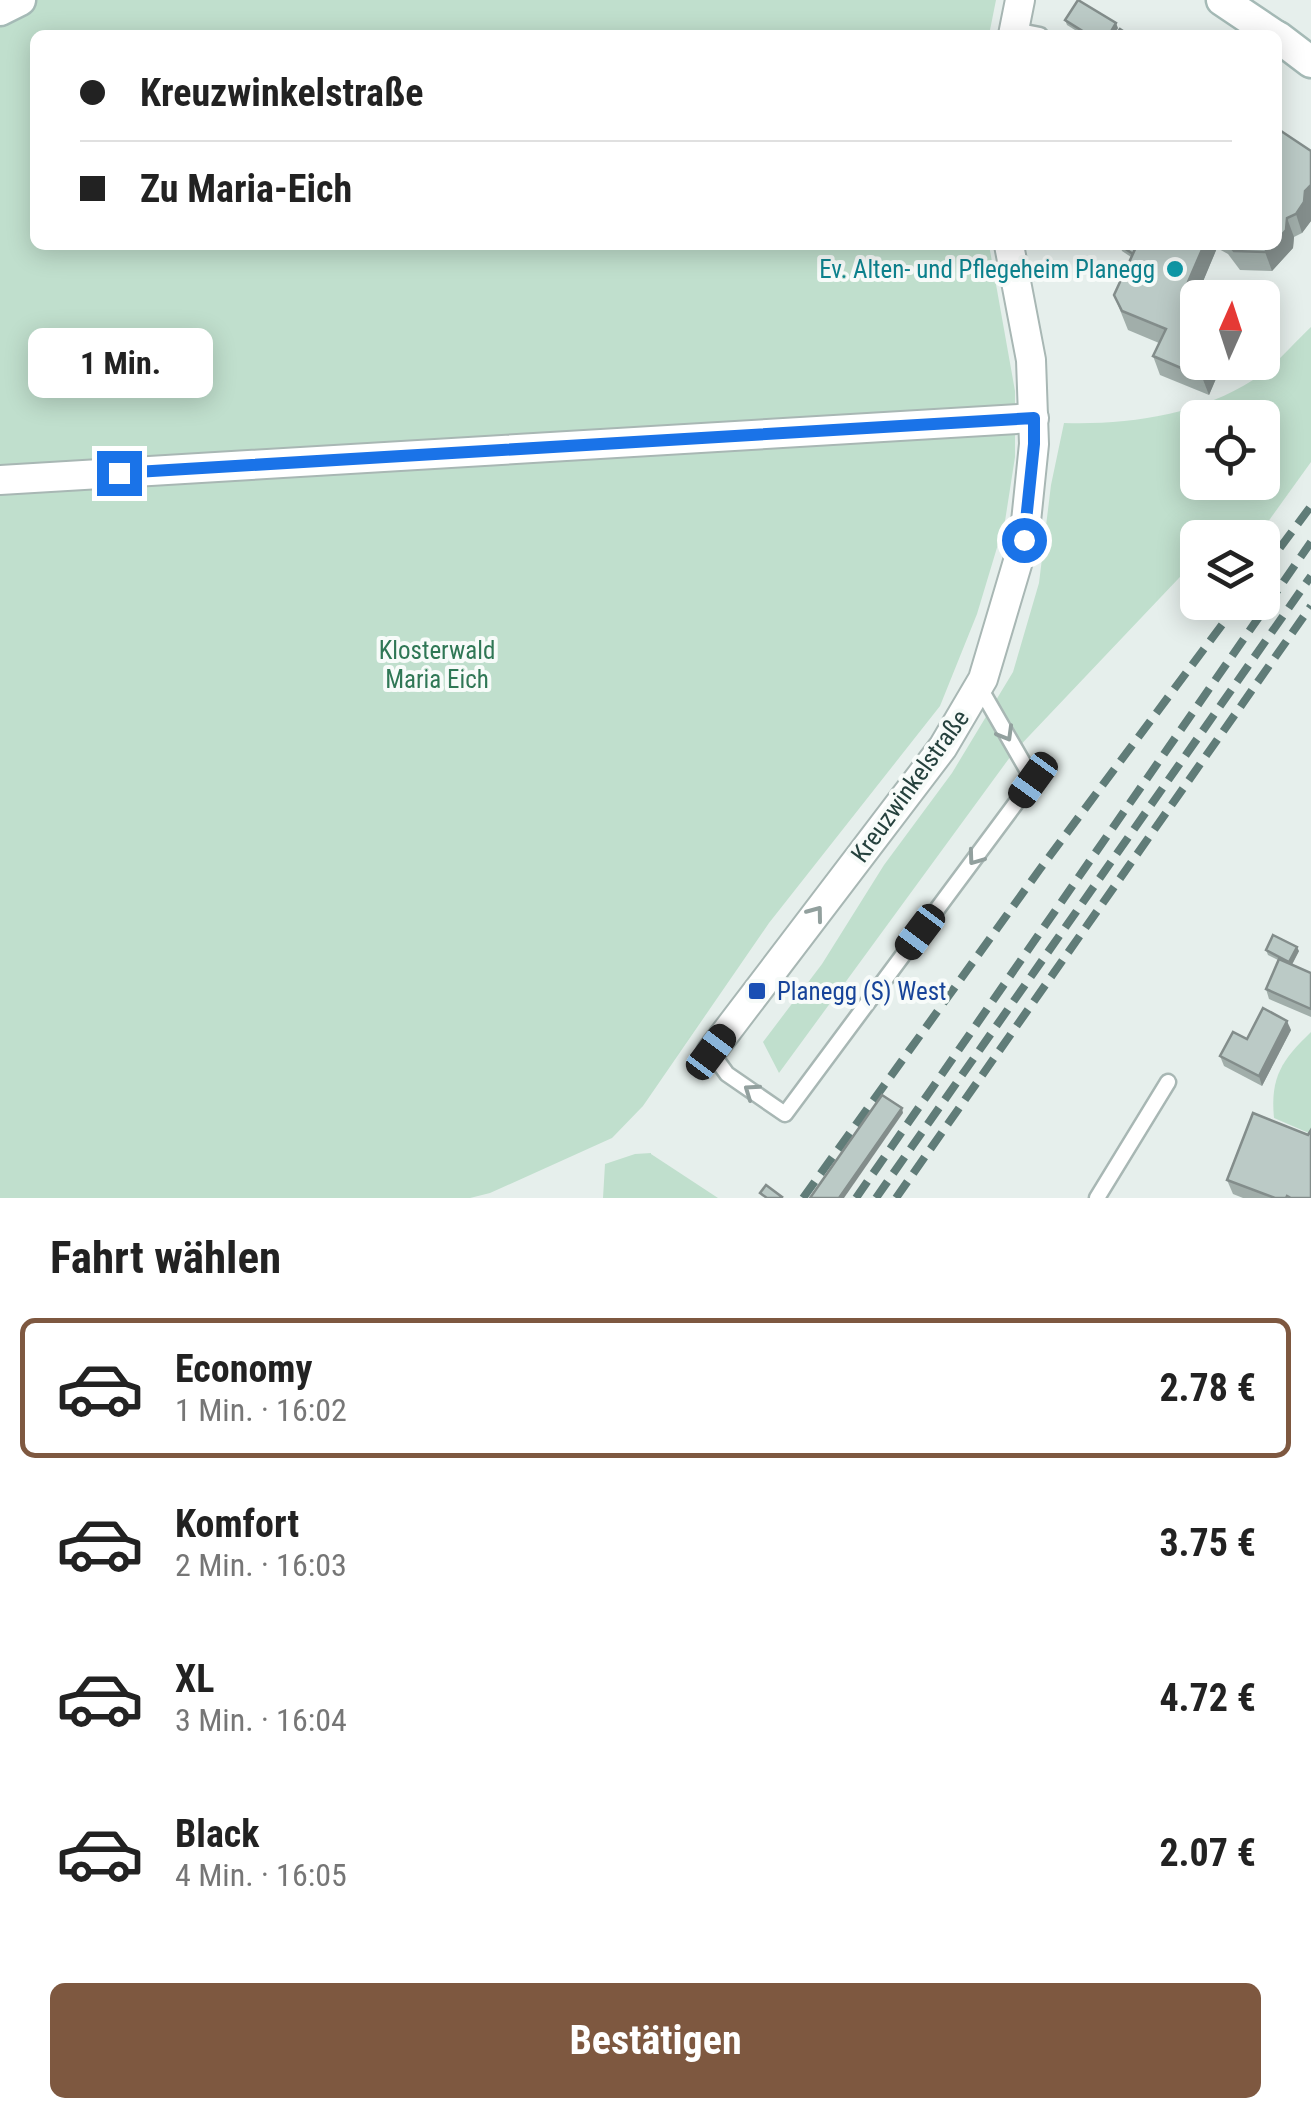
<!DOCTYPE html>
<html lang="de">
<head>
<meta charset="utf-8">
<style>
	:root { --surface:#fff; --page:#f6f6f6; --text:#222; --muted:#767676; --line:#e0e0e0; --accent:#7e5840 }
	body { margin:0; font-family:"Roboto Condensed",sans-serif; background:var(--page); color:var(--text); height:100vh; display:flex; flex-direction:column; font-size:38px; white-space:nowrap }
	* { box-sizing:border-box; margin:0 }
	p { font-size:32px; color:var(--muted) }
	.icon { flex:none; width:55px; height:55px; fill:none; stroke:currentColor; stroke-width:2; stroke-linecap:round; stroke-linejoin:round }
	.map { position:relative; height:1198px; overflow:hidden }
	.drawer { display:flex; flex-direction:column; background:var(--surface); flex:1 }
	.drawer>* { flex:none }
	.top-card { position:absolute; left:30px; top:30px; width:1252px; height:220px; border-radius:15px; box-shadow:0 5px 25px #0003; display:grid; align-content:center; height:220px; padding:0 50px; background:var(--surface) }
	.needle { width:65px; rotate:3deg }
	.fabs { position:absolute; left:1180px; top:280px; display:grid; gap:20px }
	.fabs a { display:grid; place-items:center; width:100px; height:100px; border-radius:15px; background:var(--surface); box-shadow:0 5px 25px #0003; font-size:50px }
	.end { position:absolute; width:45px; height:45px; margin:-22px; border:12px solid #1a73e8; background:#fff; box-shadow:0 0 0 5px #fff }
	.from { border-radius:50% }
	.bubble { position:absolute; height:70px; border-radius:15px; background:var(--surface); box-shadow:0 5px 25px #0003; font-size:32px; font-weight:700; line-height:70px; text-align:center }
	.car { position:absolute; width:30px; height:60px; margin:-30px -15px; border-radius:12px; box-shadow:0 0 8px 2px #0007; background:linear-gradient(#222 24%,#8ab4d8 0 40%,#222 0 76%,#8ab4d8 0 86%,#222 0) }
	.top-card b { display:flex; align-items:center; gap:35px; height:95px; font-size:38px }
	.top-card b+b { border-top:2px solid var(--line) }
	.top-card i { width:25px; height:25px; background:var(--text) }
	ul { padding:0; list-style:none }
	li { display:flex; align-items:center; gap:30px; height:140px; margin:0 20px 15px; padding:0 30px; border:5px solid transparent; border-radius:15px }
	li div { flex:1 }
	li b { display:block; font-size:38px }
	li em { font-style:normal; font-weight:700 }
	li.selected { border-color:var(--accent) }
	li>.icon { width:90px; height:90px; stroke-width:1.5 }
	h2 { padding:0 50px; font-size:45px; line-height:120px }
	.cta { display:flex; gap:20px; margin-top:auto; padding:20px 50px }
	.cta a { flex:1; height:115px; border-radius:15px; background:var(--accent); color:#fff; font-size:40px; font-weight:700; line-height:115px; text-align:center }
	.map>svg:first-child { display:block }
</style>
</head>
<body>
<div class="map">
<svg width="1311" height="1198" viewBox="0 0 1311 1198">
	<rect width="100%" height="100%" fill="#e6efec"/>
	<g fill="#c0dfcd" fill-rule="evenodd">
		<polygon points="0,0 996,0 989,35 35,35 35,245 989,245 1015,391 1015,457 1005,521 977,614 940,706 769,923 643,1106 612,1138 490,1193 470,1198 0,1198"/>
		<path d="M1311,327V462L1257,537L1198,538L1197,559L1013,753L779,1073L763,1042L822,964L884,865L952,773L1013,672L1039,583L1051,485L1064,423C1127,425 1199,415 1253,380C1274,367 1293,344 1311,327ZM1198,418H1262V482H1198Z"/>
		<path d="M1311,1032V1134L1274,1118C1270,1077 1282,1060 1311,1032Z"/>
		<polygon points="651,1153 651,1154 718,1198 603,1198 605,1164 635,1154"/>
	</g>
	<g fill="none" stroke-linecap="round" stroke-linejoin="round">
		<defs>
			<g id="lane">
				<polyline points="1014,30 1040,35"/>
				<polyline points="711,1052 727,1074 785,1114 1033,780 980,688"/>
				<polyline points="1097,1198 1168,1082"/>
			</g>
			<g id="street">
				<polyline points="1013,35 1020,0"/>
				<polyline points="0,480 1034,418"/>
				<polyline points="711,1052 943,747 983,679 1024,541 1034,444 1031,360 1009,245"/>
			</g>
			<g id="secondary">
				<polyline points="1222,0 1274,35"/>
				<polyline points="0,10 20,0"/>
				<polyline points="1278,37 1311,62"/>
			</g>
		</defs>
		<use href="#lane" stroke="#a8b7b4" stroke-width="19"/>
		<use href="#street" stroke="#a8b7b4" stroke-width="32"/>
		<use href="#secondary" stroke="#a5bab6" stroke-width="35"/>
		<use href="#lane" stroke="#fff" stroke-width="14"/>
		<use href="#street" stroke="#fff" stroke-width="28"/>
		<use href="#secondary" stroke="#fff" stroke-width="30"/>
		<g stroke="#607c78" stroke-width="8" stroke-dasharray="20 10" stroke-linecap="butt">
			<polyline points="1262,572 1311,506"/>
			<polyline points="803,1198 1040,869 1239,602"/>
			<polyline points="856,1198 1311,542"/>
			<polyline points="876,1198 1311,576"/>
			<polyline points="896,1198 1311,606"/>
		</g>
	</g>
	<g fill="#a1aeaa">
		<polygon points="1065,20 1118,28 1113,35 1083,35 1067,25"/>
		<polygon points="1278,129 1311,221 1302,233 1294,237 1293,248 1272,271 1240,270 1228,254 1217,248 1197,295 1198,362 1230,362 1227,369 1221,367 1209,395 1160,375 1153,356 1159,343 1128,330 1114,295 1131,257 1122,251 1120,245 1278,245"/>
		<polygon points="1266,950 1299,951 1292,965 1311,973 1311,1017 1269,999 1266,989 1278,960 1268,955"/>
		<polygon points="1291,1030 1262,1086 1224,1066 1220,1056 1247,1039"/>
		<polygon points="1308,1135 1311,1198 1243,1198 1233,1194 1227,1180"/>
	</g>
	<g fill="#838d8b">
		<polygon points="1116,23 1118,28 1113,35 1109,35"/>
		<polygon points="1311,185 1311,221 1302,233 1296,214 1305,191"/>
		<polygon points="1287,218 1294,237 1293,248 1272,271 1265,252 1272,245 1278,245 1278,239"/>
		<polygon points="1204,245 1216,245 1217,248 1192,308 1185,289"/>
		<polygon points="1208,362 1219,362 1221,367 1209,395 1202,377"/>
		<polygon points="1297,947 1299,951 1291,966 1289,962"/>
		<polygon points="1287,1021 1291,1030 1262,1086 1259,1076"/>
		<polygon points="902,1108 903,1113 844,1198 839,1198"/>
	</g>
	<g fill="#bbcac6" stroke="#838d8b" stroke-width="2.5">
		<polygon points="1078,0 1116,23 1109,35 1089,35 1065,20"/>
		<polygon points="1120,29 1129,35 1115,35"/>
		<polygon points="1278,129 1311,151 1311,185 1305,191 1304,202 1296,214 1287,218 1286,230 1278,239"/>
		<polygon points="1120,245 1137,245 1133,254"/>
		<polygon points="1137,245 1204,245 1185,289 1204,298 1198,298 1198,362 1208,362 1202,377 1153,356 1166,329 1122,311 1114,295"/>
		<polygon points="1229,245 1272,245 1265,252 1234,251"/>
		<polygon points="1273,935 1297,947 1289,962 1266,950"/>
		<polygon points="1279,959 1311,973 1311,1009 1266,989"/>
		<polygon points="1263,1008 1287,1021 1259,1076 1220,1056 1233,1032 1247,1039"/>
		<polygon points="882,1095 902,1108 839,1198 810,1198"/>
		<polygon points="1253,1113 1308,1135 1311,1130 1311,1198 1291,1198 1287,1196 1286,1198 1275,1198 1227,1180"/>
		<polygon points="766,1185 782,1197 781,1198 767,1198 760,1193"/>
	</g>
	<defs><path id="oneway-chevron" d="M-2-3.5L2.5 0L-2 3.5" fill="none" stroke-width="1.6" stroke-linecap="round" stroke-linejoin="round" transform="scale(2.5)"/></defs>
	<g stroke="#92a09e">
		<use href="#oneway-chevron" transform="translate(1006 734) rotate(60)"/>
		<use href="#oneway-chevron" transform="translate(975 858) rotate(126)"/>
		<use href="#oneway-chevron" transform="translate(816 913) rotate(-53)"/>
		<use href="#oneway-chevron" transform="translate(751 1091) rotate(-145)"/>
	</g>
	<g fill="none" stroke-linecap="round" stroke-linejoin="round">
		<polyline stroke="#1a73e8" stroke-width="12" points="119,473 1034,418 1034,444 1024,540"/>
	</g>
	<circle fill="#0f9aa8" stroke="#f7fbf9" stroke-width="4" cx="1175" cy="269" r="10"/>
	<rect fill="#1a4fb4" stroke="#f7fbf9" stroke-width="4" x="747" y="981" width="20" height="20" rx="5"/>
	<g text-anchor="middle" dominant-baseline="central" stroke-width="8" stroke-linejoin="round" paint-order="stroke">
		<g font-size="25" fill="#0d838f" stroke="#f7fbf9" text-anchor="end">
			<text x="1155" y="269">Ev. Alten- und Pflegeheim Planegg</text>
		</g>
		<g font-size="25" fill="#2f7755" stroke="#f7fbf9">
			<text x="437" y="650">Klosterwald<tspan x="437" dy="29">Maria Eich</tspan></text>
		</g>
		<g font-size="25" fill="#25413d" stroke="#f7fbf9">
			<text transform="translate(910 786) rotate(-54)">Kreuzwinkelstraße</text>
		</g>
		<g font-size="25" fill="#164399" stroke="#f7fbf9" text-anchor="start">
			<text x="777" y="991">Planegg (S) West</text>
		</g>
	</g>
</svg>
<div class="fabs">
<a><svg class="needle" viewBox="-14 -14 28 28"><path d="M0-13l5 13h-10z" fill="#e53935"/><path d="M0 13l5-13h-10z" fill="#767676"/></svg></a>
<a><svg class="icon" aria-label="locate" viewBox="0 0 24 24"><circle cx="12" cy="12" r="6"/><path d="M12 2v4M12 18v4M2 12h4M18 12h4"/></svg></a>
<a><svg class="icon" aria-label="layers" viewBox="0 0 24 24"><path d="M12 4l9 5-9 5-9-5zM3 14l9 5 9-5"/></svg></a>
</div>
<i class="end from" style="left:1024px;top:540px"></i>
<i class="end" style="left:119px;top:473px"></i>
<div class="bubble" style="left:28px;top:328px;width:185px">1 Min.</div>
<i class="car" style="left:1033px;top:780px;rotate:216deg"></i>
<i class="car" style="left:920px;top:932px;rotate:217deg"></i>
<i class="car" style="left:711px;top:1052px;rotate:37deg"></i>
<div class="top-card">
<b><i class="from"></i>Kreuzwinkelstraße</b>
<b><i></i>Zu Maria-Eich</b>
</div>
</div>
<section class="drawer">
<h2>Fahrt wählen</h2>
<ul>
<li class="selected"><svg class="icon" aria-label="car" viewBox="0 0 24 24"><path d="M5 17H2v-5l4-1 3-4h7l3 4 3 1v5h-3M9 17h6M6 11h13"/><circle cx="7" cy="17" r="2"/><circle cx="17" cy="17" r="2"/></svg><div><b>Economy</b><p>1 Min. · 16:02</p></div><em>2.78 €</em></li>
<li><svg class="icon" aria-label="car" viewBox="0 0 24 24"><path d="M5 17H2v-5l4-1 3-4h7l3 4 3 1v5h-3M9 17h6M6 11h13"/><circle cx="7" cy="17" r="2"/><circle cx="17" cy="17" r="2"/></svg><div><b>Komfort</b><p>2 Min. · 16:03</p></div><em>3.75 €</em></li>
<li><svg class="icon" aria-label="car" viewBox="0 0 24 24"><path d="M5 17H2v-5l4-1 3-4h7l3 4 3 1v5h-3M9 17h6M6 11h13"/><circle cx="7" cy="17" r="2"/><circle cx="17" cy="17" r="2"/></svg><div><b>XL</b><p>3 Min. · 16:04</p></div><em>4.72 €</em></li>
<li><svg class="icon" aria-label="car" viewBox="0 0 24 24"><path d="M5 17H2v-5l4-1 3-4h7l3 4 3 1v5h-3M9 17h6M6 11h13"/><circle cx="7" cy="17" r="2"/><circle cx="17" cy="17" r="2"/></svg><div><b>Black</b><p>4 Min. · 16:05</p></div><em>2.07 €</em></li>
</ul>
<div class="cta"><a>Bestätigen</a></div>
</section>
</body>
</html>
